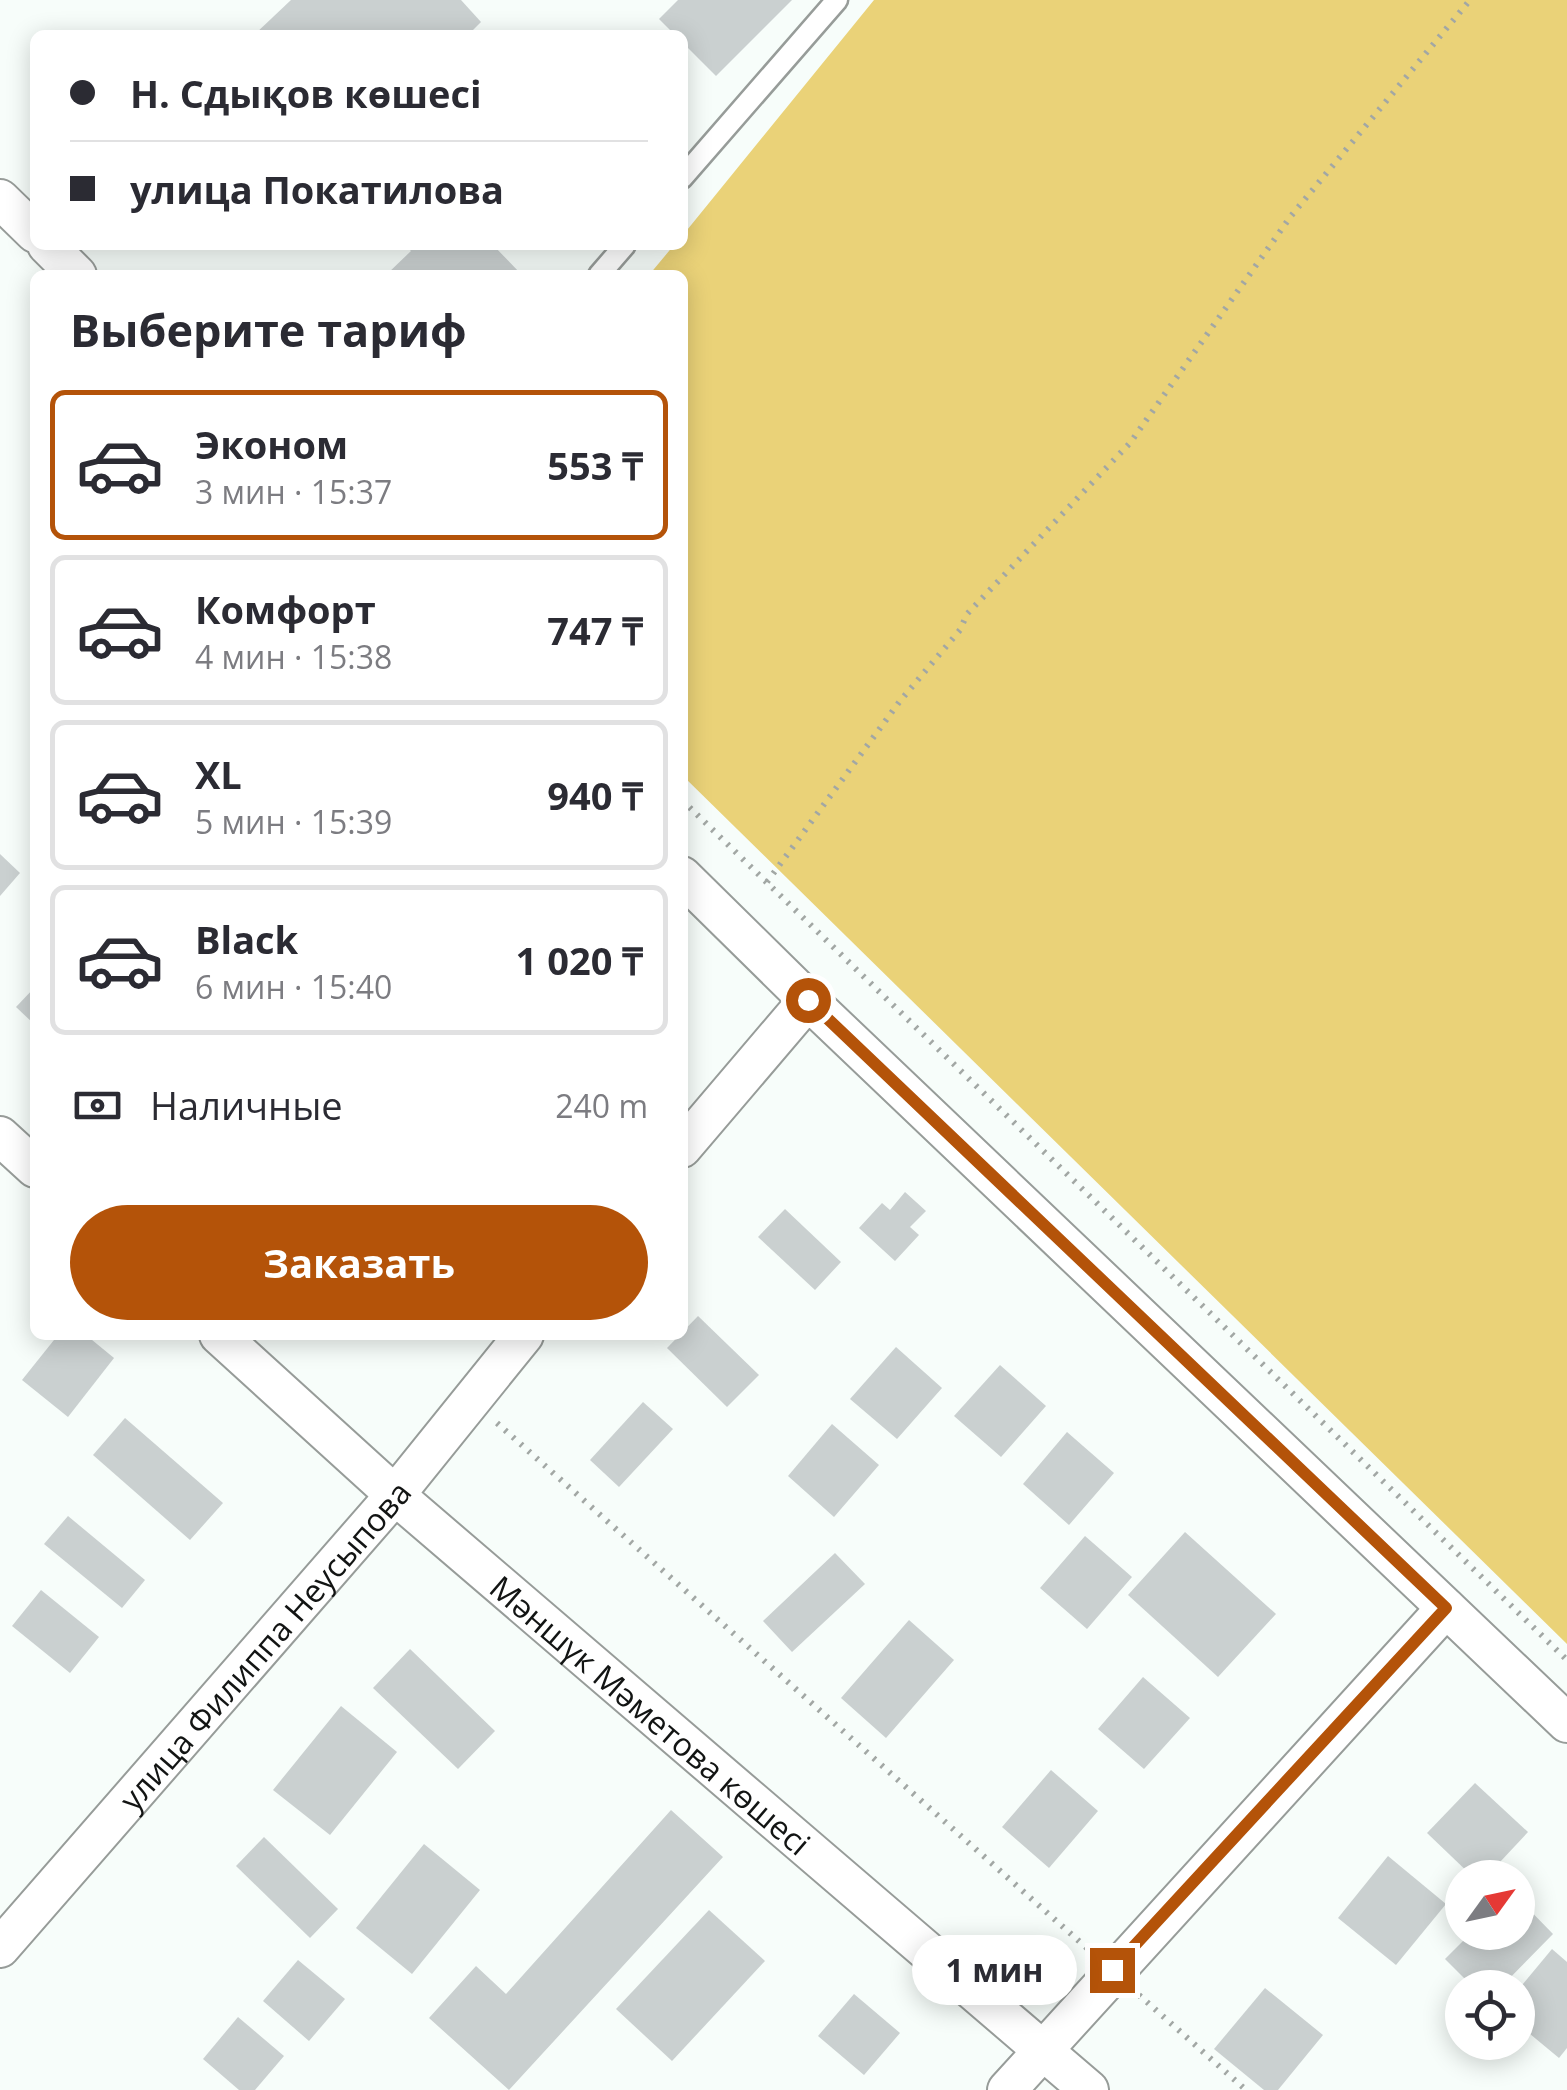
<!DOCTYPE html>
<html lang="ru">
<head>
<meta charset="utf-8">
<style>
	:root { --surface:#fff; --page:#f2f2f3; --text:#2b2b33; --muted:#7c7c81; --line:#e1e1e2; --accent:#b45309 }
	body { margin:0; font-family:"Open Sans",sans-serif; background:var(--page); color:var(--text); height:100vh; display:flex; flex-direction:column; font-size:38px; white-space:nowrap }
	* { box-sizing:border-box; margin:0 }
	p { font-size:32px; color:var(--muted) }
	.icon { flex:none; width:55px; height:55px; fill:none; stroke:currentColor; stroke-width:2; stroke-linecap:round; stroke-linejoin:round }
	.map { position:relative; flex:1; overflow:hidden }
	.panel { position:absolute; left:30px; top:270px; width:658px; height:1070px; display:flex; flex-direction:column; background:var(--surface); border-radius:15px; box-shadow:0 5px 25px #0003 }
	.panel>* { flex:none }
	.banner { position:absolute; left:30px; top:30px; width:658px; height:220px; border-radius:15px; box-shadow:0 5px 25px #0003; display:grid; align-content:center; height:220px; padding:0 40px; background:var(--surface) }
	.needle { width:65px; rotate:57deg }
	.controls { position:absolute; left:1445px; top:1860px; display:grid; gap:20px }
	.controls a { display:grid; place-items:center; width:90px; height:90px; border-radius:50%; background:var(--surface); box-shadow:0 5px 25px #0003; font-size:50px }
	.end { position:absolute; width:45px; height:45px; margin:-22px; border:12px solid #b45309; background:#fff; box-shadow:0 0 0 5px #fff }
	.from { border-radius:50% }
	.bubble { position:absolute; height:70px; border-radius:35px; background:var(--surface); box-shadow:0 5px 25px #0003; font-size:32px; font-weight:700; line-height:70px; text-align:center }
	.banner b { display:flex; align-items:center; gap:35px; height:95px; font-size:38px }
	.banner b+b { border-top:2px solid var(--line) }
	.banner i { width:25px; height:25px; background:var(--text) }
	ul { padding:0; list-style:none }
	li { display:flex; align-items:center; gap:30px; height:150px; margin:0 20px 15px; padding:0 20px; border:5px solid var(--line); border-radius:15px }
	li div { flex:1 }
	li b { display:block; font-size:38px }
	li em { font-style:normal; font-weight:700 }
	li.selected { border-color:var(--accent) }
	li>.icon { width:90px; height:90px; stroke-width:1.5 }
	h2 { padding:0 40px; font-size:45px; line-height:120px }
	.pay { display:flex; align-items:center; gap:25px; height:110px; padding:0 40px; font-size:38px }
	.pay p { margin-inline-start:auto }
	.cta { display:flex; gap:20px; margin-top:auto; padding:20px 40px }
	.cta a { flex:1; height:115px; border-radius:60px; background:var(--accent); color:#fff; font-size:40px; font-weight:700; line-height:115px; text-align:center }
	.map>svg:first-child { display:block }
</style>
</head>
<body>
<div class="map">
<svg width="1567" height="2090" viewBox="0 0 1567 2090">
	<rect width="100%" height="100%" fill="#f7fdfa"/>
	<polygon fill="#ead278" points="874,0 1567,0 1567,1644 683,776 682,275 649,275 674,245 682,245 683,235"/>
	<g fill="#cad0d0">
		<polygon points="291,0 461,0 481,22 468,35 254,35"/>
		<polygon points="678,0 792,0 716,76 682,42 682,35 675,35 659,19"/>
		<polygon points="405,245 493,245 522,275 386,275 411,251"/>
		<polygon points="0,854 20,873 0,896"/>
		<polygon points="35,987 35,1025 16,1007"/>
		<polygon points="905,1192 926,1211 910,1227 919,1235 895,1261 859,1228 882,1203 890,1210"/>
		<polygon points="785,1209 841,1262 815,1290 758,1237"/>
		<polygon points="698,1316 759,1375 727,1407 667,1348"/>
		<polygon points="58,1335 86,1335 114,1358 68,1417 22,1380"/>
		<polygon points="896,1347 942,1388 897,1439 850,1399"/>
		<polygon points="1000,1365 1046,1406 1001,1457 954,1416"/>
		<polygon points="643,1402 673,1429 619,1487 590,1460"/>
		<polygon points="125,1418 223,1503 190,1540 93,1455"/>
		<polygon points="832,1424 879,1465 834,1517 788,1476"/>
		<polygon points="1067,1432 1114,1473 1069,1525 1023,1484"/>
		<polygon points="68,1516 145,1580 122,1608 44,1544"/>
		<polygon points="1185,1532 1276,1614 1218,1677 1128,1595"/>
		<polygon points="1085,1536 1132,1577 1087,1629 1040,1588"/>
		<polygon points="835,1553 865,1584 792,1652 763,1621"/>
		<polygon points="41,1590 99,1637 70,1673 12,1626"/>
		<polygon points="909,1620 954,1660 886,1738 841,1698"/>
		<polygon points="410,1649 495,1731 458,1769 373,1688"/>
		<polygon points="1143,1677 1190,1718 1144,1769 1098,1729"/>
		<polygon points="341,1706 397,1752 330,1835 273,1790"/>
		<polygon points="1051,1770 1098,1811 1049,1868 1002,1827"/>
		<polygon points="1475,1783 1528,1832 1485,1878 1474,1878 1427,1833"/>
		<polygon points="671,1810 723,1857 509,2090 429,2018 476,1966 506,1994"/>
		<polygon points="264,1837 338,1909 310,1938 236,1866"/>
		<polygon points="424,1844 480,1890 412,1974 356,1928"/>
		<polygon points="1388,1856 1446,1904 1396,1965 1338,1918"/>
		<polygon points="1518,1898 1553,1934 1500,1988 1474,1988 1445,1959 1472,1932 1518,1932"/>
		<polygon points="709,1910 765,1961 672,2061 616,2009"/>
		<polygon points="1552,1949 1567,1962 1567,2048 1559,2058 1518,2024 1518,1990"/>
		<polygon points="298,1960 345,1999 309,2041 263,2001"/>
		<polygon points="1265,1988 1323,2035 1278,2090 1264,2090 1214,2049"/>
		<polygon points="854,1994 900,2033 864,2075 818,2036"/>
		<polygon points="238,2017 284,2056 255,2090 239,2090 203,2059"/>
	</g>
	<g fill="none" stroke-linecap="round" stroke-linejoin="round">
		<defs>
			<g id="service">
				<polyline points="682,178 837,0"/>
				<polyline points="599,275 625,245"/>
			</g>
			<g id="minor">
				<polyline points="0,199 35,233"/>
				<polyline points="47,245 77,275"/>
				<polyline points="682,876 808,1000 1567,1723"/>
				<polyline points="0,1136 35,1168"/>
				<polyline points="682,1148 808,1000"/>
				<path id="s1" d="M219,1335L395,1495L1089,2090"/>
				<path id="s2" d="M0,1948L395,1495L524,1335"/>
				<polyline points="1007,2090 1446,1608"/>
			</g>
		</defs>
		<use href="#service" stroke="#979c99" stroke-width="25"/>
		<use href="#minor" stroke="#979c99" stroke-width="42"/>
		<g stroke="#a2a7a4" stroke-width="6" stroke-dasharray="2.5 8" stroke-linecap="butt">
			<polyline points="682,800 1567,1660"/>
			<polyline points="767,882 900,701 960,630 967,614 1130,443 1291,216 1470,0"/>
			<polyline points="497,1423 1089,1950"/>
			<polyline points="1139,1995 1246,2090"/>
		</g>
		<use href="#service" stroke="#fff" stroke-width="20"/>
		<use href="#minor" stroke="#fff" stroke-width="38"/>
	</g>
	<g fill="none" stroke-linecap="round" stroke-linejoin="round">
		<polyline stroke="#b45309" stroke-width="12" points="808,1000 1446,1608 1112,1970"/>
	</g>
	<g text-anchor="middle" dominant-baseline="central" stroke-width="8" stroke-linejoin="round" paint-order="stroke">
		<g font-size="32" fill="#121413" stroke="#f7fdfa">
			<text stroke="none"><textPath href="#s2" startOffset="402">улица Филиппа Неусыпова</textPath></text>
			<text stroke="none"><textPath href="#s1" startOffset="575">Мәншүк Мәметова көшесі</textPath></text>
		</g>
	</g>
</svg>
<div class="controls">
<a><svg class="needle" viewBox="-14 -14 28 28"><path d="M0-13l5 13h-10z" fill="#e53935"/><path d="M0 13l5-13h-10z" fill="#7c7c81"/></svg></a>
<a><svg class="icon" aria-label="locate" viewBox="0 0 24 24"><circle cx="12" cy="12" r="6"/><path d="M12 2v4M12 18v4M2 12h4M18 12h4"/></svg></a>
</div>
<i class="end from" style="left:808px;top:1000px"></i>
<i class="end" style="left:1112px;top:1970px"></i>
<div class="bubble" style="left:912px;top:1935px;width:165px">1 мин</div>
<div class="banner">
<b><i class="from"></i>Н. Сдықов көшесі</b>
<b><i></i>улица Покатилова</b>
</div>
<section class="panel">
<h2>Выберите тариф</h2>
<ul>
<li class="selected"><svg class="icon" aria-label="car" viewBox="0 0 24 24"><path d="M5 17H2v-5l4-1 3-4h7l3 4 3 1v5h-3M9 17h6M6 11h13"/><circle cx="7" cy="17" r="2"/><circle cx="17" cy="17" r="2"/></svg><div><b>Эконом</b><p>3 мин · 15:37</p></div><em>553 ₸</em></li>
<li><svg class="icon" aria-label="car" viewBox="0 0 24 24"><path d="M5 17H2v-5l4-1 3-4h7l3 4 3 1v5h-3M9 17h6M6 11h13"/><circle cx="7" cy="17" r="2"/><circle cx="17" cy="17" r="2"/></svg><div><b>Комфорт</b><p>4 мин · 15:38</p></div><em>747 ₸</em></li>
<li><svg class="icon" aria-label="car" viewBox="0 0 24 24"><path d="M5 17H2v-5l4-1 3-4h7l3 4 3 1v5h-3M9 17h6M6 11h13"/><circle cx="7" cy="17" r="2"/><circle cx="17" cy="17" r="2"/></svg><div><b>XL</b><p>5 мин · 15:39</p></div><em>940 ₸</em></li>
<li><svg class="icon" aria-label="car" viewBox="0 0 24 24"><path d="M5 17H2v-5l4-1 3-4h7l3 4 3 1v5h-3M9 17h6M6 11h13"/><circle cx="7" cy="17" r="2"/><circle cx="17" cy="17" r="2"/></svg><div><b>Black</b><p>6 мин · 15:40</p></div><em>1 020 ₸</em></li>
</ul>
<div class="pay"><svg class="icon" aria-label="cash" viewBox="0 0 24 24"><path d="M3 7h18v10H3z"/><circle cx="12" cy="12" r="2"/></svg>Наличные<p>240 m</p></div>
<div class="cta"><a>Заказать</a></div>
</section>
</div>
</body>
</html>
